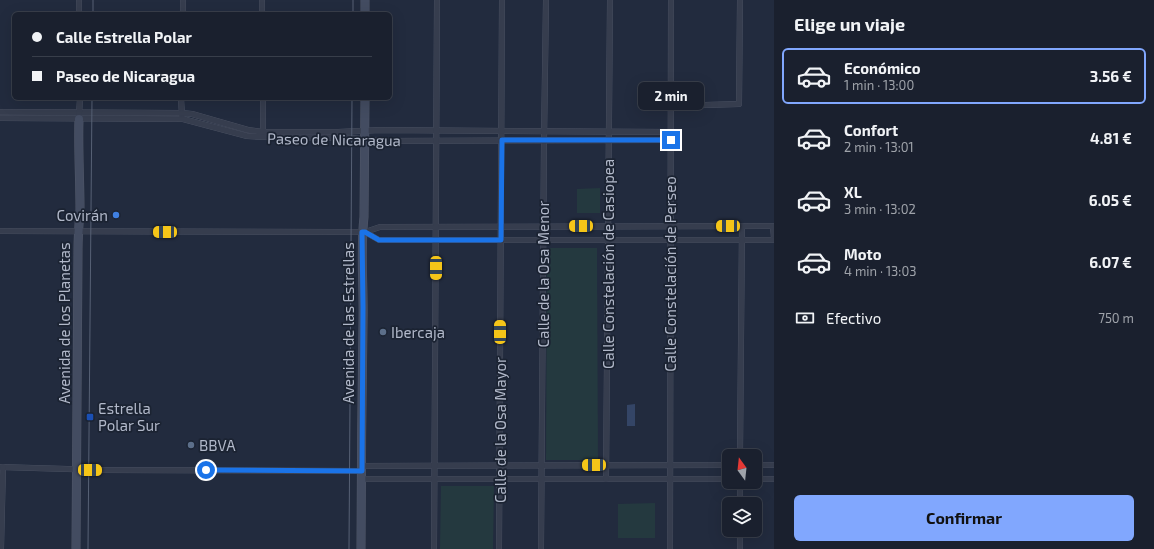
<!DOCTYPE html>
<html lang="es">
<head>
<meta charset="utf-8">
<style>
	:root { --surface:#1a202e; --page:#272d3a; --text:#f1f3f6; --muted:#9fa3aa; --line:#383e4a; --accent:#81a7fe }
	body { margin:0; font-family:"Exo 2",sans-serif; background:var(--page); color:var(--text); height:100vh; display:flex; flex-direction:column; font-size:15px; white-space:nowrap }
	* { box-sizing:border-box; margin:0 }
	p { font-size:13px; color:var(--muted) }
	.icon { flex:none; width:22px; height:22px; fill:none; stroke:currentColor; stroke-width:2; stroke-linecap:round; stroke-linejoin:round }
	.map { position:relative; flex:1; overflow:hidden }
	.sheet { display:flex; flex-direction:column; background:var(--surface); width:380px }
	.sheet>* { flex:none }
	.banner { position:absolute; left:12px; top:12px; width:380px; height:88px; border-radius:6px; box-shadow:0 4px 16px #0002,0 0 0 1px var(--line); display:grid; align-content:center; height:88px; padding:0 20px; background:var(--surface) }
	.needle { width:26px; rotate:345deg }
	.controls { position:absolute; left:722px; top:449px; display:grid; gap:8px }
	.controls a { display:grid; place-items:center; width:40px; height:40px; border-radius:6px; background:var(--surface); box-shadow:0 4px 16px #0002,0 0 0 1px var(--line); font-size:20px }
	.end { position:absolute; width:18px; height:18px; margin:-9px; border:5px solid #1a73e8; background:#fff; box-shadow:0 0 0 2px #fff }
	.from { border-radius:50% }
	.bubble { position:absolute; height:28px; border-radius:6px; background:var(--surface); box-shadow:0 4px 16px #0002,0 0 0 1px var(--line); font-size:13px; font-weight:700; line-height:28px; text-align:center }
	.car { position:absolute; width:12px; height:24px; margin:-12px -6px; border-radius:5px; box-shadow:0 0 3px 1px #0007; background:linear-gradient(#f5c518 24%,#345 0 40%,#f5c518 0 76%,#345 0 86%,#f5c518 0) }
	.banner b { display:flex; align-items:center; gap:14px; height:38px; font-size:15px }
	.banner b+b { border-top:1px solid var(--line) }
	.banner i { width:10px; height:10px; background:var(--text) }
	ul { padding:0; list-style:none }
	li { display:flex; align-items:center; gap:12px; height:56px; margin:0 8px 6px; padding:0 12px; border:2px solid transparent; border-radius:6px }
	li div { flex:1 }
	li b { display:block; font-size:15px }
	li em { font-style:normal; font-weight:700 }
	li.on { border-color:var(--accent) }
	li>.icon { width:36px; height:36px; stroke-width:1.5 }
	h2 { padding:0 20px; font-size:18px; line-height:48px }
	.pay { display:flex; align-items:center; gap:10px; height:44px; padding:0 20px; font-size:15px }
	.pay p { margin-inline-start:auto }
	.button { display:flex; gap:8px; margin-top:auto; padding:8px 20px }
	.button a { flex:1; height:46px; border-radius:6px; background:var(--accent); color:#111; font-size:16px; font-weight:700; line-height:46px; text-align:center }
	main { display:flex; flex:1; min-height:0 }
	.map>svg:first-child { display:block }
</style>
</head>
<body>
<main>
<div class="map">
<svg width="774" height="549" viewBox="0 0 774 549">
	<rect width="100%" height="100%" fill="#222b3e"/>
	<g fill="#24393f">
		<polygon points="600,188 600,213 577,213 577,189"/>
		<polygon points="547,248 597,248 598,460 546,460"/>
		<polygon points="441,486 494,486 493,549 440,549"/>
		<polygon points="655,503 655,538 618,538 618,504"/>
	</g>
	<polygon fill="#344566" points="635,404 635,426 627,426 627,405"/>
	<g fill="none" stroke-linecap="round" stroke-linejoin="round">
		<defs>
			<g id="street">
				<polyline points="262,0 262,14"/>
				<polyline points="79,14 79,0"/>
				<polyline points="183,14 183,0"/>
				<polyline points="181,98 182,116"/>
				<polyline points="263,98 263,135"/>
				<polyline points="671,106 739,104 740,0"/>
				<polyline points="0,112 182,113 192,114 248,130 263,132 338,132 380,130 671,132"/>
				<polyline points="79,116 80,98"/>
				<polyline points="0,118 183,119 247,136 263,137 352,138 380,141 671,140"/>
				<polyline points="0,231 339,232 365,232 380,227 773,226 774,238"/>
				<polyline points="365,232 379,240 774,240"/>
				<polyline points="740,456 742,226"/>
				<polyline points="755,465 774,465"/>
				<polyline points="362,466 729,465"/>
				<polyline points="0,467 101,470 362,471"/>
				<polyline points="362,479 729,479"/>
				<polyline points="606,479 610,0"/>
				<polyline points="755,479 774,479"/>
				<polyline points="740,504 740,482"/>
				<polyline points="1,549 3,467"/>
				<polyline points="434,549 437,0"/>
				<polyline points="499,549 502,0"/>
				<polyline points="541,549 544,141 546,0"/>
				<polyline points="670,549 671,0"/>
				<polyline points="740,549 740,530"/>
			</g>
			<g id="secondary">
				<polyline points="365,14 365,0"/>
				<path d="M76,549L78,250C78,237 79,223 80,210C80,179 78,149 79,119"/>
				<path d="M361,549C361,474 362,398 363,323C364,288 360,252 364,217L365,98"/>
			</g>
		</defs>
		<use href="#street" stroke="#515869" stroke-width="6"/>
		<use href="#secondary" stroke="#515869" stroke-width="9"/>
		<use href="#street" stroke="#363d4e" stroke-width="5.5"/>
		<use href="#secondary" stroke="#434c61" stroke-width="8"/>
		<g stroke="#576175" stroke-width="1">
			<polyline points="93,14 93,0"/>
			<polyline points="353,14 353,0"/>
			<polyline points="88,549 92,98"/>
			<polyline points="349,549 352,98"/>
		</g>
	</g>
	<g fill="none" stroke-linecap="round" stroke-linejoin="round">
		<polyline stroke="#1a73e8" stroke-width="5" points="206,470 362,471 363,307 362,232 365,232 379,240 501,240 502,140 671,140"/>
	</g>
	<circle fill="#3f7fe0" stroke="#1b2332" stroke-width="1.5" cx="116" cy="215" r="4"/>
	<g fill="#5c6f8a" stroke="#1b2332" stroke-width="1.5">
		<circle cx="383" cy="332" r="4"/>
		<circle cx="191" cy="445" r="4"/>
	</g>
	<rect fill="#1a4fb4" stroke="#1b2332" stroke-width="1.5" x="86" y="413" width="8" height="8" rx="2"/>
	<g text-anchor="middle" dominant-baseline="central" stroke-width="3.5" stroke-linejoin="round" paint-order="stroke">
		<g font-size="15" fill="#b1b8c9" stroke="#1b2332">
			<text transform="translate(334 139) rotate(1)">Paseo de Nicaragua</text>
			<text transform="translate(608 264) rotate(-90)">Calle Constelación de Casiopea</text>
			<text transform="translate(543 274) rotate(-90)">Calle de la Osa Menor</text>
			<text transform="translate(670 274) rotate(-90)">Calle Constelación de Perseo</text>
			<text transform="translate(64 323) rotate(-90)">Avenida de los Planetas</text>
			<text transform="translate(348 323) rotate(-90)">Avenida de las Estrellas</text>
			<text transform="translate(500 430) rotate(-90)">Calle de la Osa Mayor</text>
		</g>
		<g font-size="15" fill="#b1b8c9" stroke="#1b2332" text-anchor="start">
			<text x="108" y="215" text-anchor="end">Covirán</text>
			<text x="391" y="332">Ibercaja</text>
			<text x="98" y="408">Estrella<tspan x="98" dy="17">Polar Sur</tspan></text>
			<text x="199" y="445">BBVA</text>
		</g>
	</g>
</svg>
<div class="controls">
<a><svg class="needle" viewBox="-14 -14 28 28"><path d="M0-13l5 13h-10z" fill="#e53935"/><path d="M0 13l5-13h-10z" fill="#9fa3aa"/></svg></a>
<a><svg class="icon" aria-label="layers" viewBox="0 0 24 24"><path d="M12 4l9 5-9 5-9-5zM3 14l9 5 9-5"/></svg></a>
</div>
<i class="end from" style="left:206px;top:470px"></i>
<i class="end" style="left:671px;top:140px"></i>
<div class="bubble" style="left:638px;top:82px;width:66px">2 min</div>
<i class="car" style="left:581px;top:226px;rotate:270deg"></i>
<i class="car" style="left:728px;top:226px;rotate:270deg"></i>
<i class="car" style="left:165px;top:232px;rotate:270deg"></i>
<i class="car" style="left:436px;top:268px;rotate:180deg"></i>
<i class="car" style="left:500px;top:332px;rotate:0deg"></i>
<i class="car" style="left:594px;top:465px;rotate:270deg"></i>
<i class="car" style="left:90px;top:470px;rotate:91deg"></i>
<div class="banner">
<b><i class="from"></i>Calle Estrella Polar</b>
<b><i></i>Paseo de Nicaragua</b>
</div>
</div>
<section class="sheet">
<h2>Elige un viaje</h2>
<ul>
<li class="on"><svg class="icon" aria-label="car" viewBox="0 0 24 24"><path d="M5 17H2v-5l4-1 3-4h7l3 4 3 1v5h-3M9 17h6M6 11h13"/><circle cx="7" cy="17" r="2"/><circle cx="17" cy="17" r="2"/></svg><div><b>Económico</b><p>1 min · 13:00</p></div><em>3.56 €</em></li>
<li><svg class="icon" aria-label="car" viewBox="0 0 24 24"><path d="M5 17H2v-5l4-1 3-4h7l3 4 3 1v5h-3M9 17h6M6 11h13"/><circle cx="7" cy="17" r="2"/><circle cx="17" cy="17" r="2"/></svg><div><b>Confort</b><p>2 min · 13:01</p></div><em>4.81 €</em></li>
<li><svg class="icon" aria-label="car" viewBox="0 0 24 24"><path d="M5 17H2v-5l4-1 3-4h7l3 4 3 1v5h-3M9 17h6M6 11h13"/><circle cx="7" cy="17" r="2"/><circle cx="17" cy="17" r="2"/></svg><div><b>XL</b><p>3 min · 13:02</p></div><em>6.05 €</em></li>
<li><svg class="icon" aria-label="car" viewBox="0 0 24 24"><path d="M5 17H2v-5l4-1 3-4h7l3 4 3 1v5h-3M9 17h6M6 11h13"/><circle cx="7" cy="17" r="2"/><circle cx="17" cy="17" r="2"/></svg><div><b>Moto</b><p>4 min · 13:03</p></div><em>6.07 €</em></li>
</ul>
<div class="pay"><svg class="icon" aria-label="cash" viewBox="0 0 24 24"><path d="M3 7h18v10H3z"/><circle cx="12" cy="12" r="2"/></svg>Efectivo<p>750 m</p></div>
<div class="button"><a>Confirmar</a></div>
</section>
</main>
</body>
</html>
